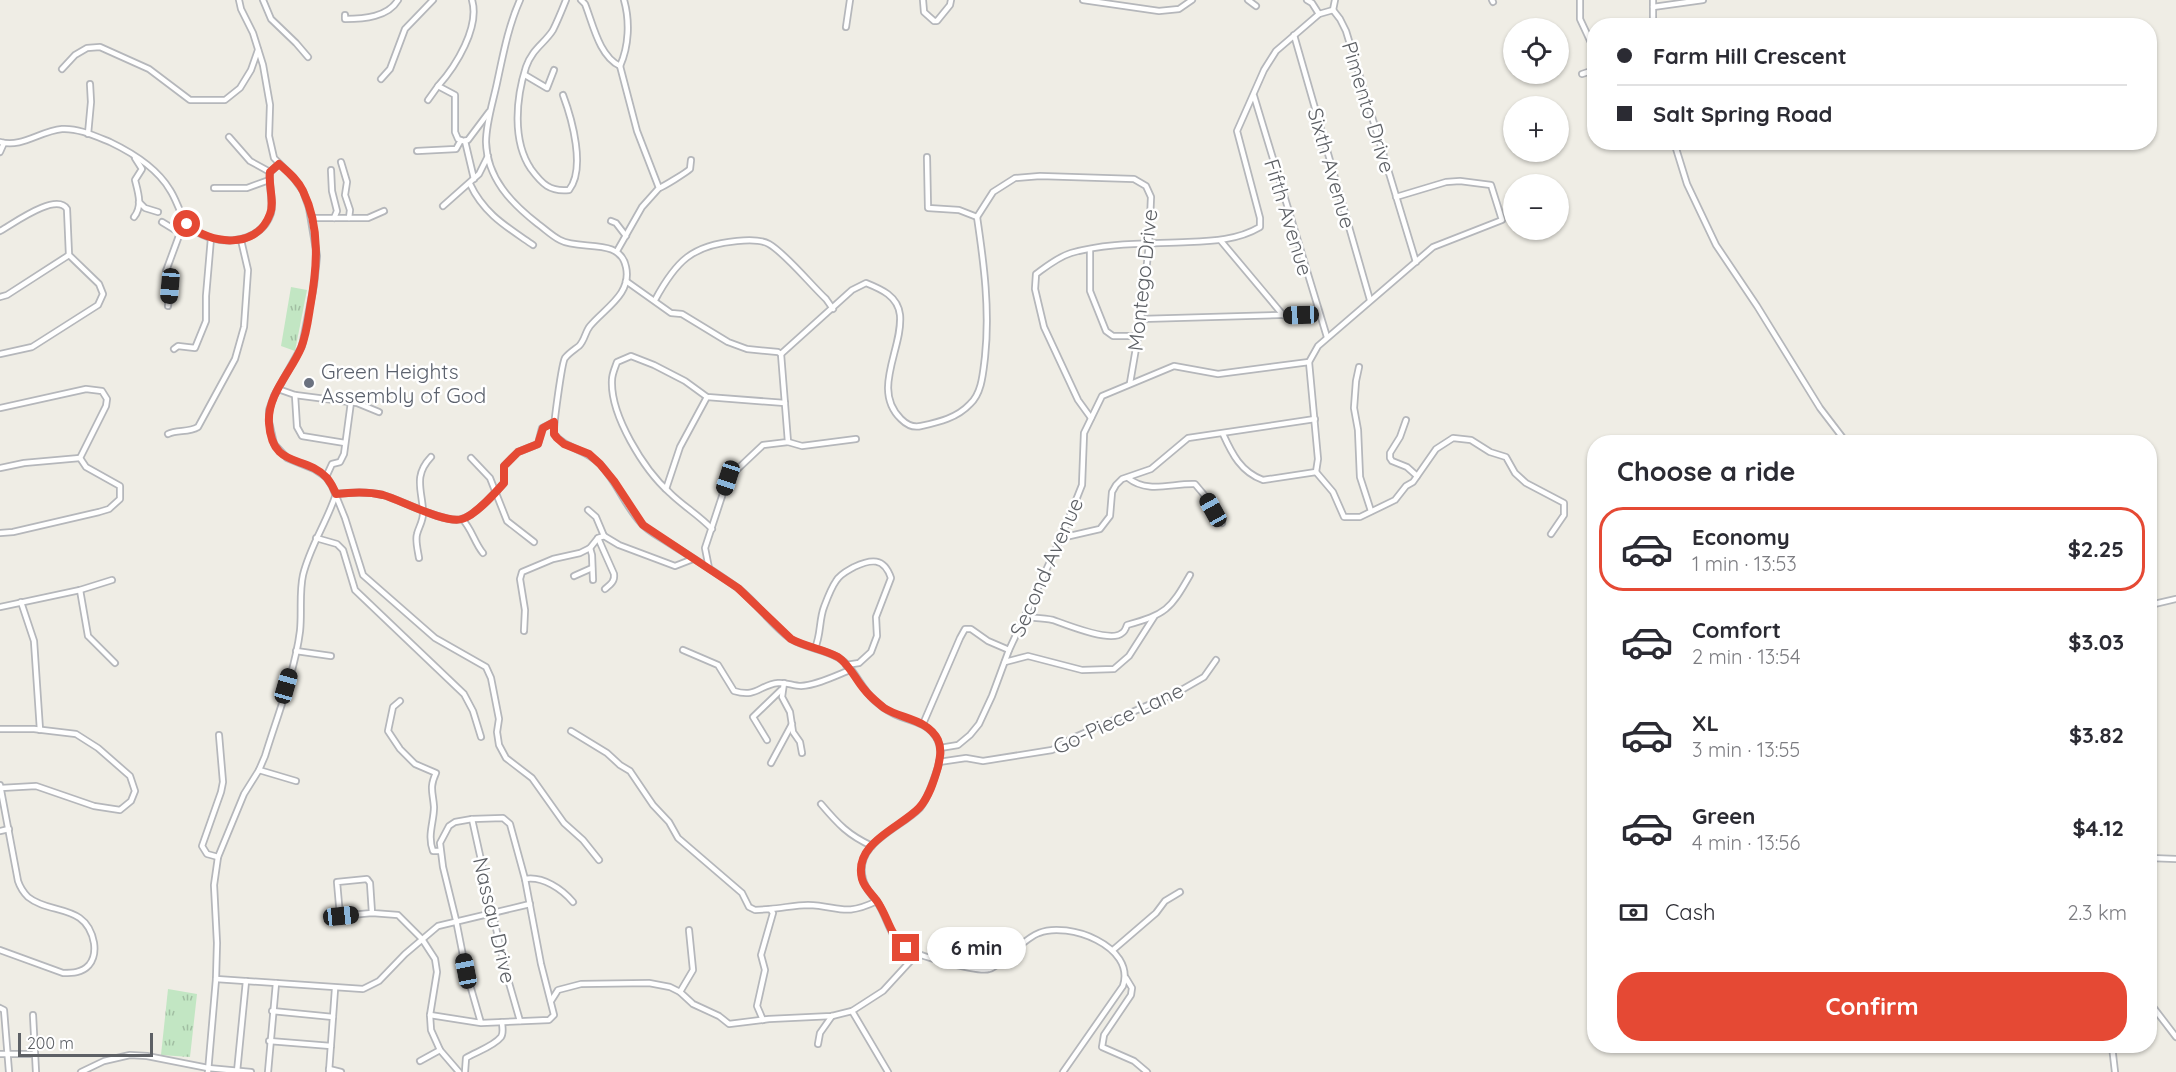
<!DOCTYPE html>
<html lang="en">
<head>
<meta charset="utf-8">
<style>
	:root { --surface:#fff; --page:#f7f7f7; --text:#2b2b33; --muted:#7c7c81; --line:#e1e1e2; --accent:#e54934 }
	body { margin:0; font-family:Quicksand,sans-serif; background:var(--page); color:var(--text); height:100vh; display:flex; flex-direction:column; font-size:22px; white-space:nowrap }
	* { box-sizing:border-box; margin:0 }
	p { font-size:20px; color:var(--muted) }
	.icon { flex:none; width:33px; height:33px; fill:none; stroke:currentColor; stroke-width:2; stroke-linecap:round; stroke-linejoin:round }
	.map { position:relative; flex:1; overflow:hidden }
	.sheet { position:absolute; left:1587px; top:435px; width:570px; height:618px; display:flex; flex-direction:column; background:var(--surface); border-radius:24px; box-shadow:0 2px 4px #0004 }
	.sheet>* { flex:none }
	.top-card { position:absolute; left:1587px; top:18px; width:570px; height:132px; border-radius:24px; box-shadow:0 2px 4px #0004; display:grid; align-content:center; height:132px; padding:0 30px; background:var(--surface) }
	.controls { position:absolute; left:1503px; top:18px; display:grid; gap:12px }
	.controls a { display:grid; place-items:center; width:66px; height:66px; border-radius:50%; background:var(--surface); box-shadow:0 2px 4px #0004; font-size:30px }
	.scale { position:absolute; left:18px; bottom:15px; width:135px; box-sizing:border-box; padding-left:6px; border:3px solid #5d6065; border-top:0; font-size:16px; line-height:21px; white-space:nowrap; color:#5d6065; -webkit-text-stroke:4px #fff; paint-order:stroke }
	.end { position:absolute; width:27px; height:27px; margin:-14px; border:8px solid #e54934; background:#fff; box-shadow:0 0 0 3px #fff }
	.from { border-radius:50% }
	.bubble { position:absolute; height:42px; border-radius:21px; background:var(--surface); box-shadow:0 2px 4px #0004; font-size:20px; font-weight:800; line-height:42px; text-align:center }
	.car { position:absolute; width:18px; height:36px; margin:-18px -9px; border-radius:8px; box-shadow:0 0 4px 2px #0007; background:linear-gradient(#222 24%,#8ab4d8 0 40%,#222 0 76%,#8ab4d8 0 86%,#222 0) }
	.top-card b { display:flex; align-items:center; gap:21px; height:57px; font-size:22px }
	.top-card b+b { border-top:2px solid var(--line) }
	.top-card i { width:15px; height:15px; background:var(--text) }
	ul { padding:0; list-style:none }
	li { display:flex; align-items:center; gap:18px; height:84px; margin:0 12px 9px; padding:0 18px; border:3px solid transparent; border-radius:24px }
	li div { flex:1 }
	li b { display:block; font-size:22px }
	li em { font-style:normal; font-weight:800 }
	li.active { border-color:var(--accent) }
	li>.icon { width:54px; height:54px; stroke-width:1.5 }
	h2 { padding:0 30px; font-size:27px; line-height:72px }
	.pay { display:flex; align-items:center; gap:15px; height:66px; padding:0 30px; font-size:22px }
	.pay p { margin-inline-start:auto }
	.primary-button { display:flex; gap:12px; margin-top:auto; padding:12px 30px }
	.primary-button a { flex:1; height:69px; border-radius:24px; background:var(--accent); color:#fff; font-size:24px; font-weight:800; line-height:69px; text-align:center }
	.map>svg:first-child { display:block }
</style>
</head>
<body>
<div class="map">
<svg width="2176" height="1072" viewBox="0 0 2176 1072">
	<defs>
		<pattern id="park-tufts" width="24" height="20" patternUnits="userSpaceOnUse" patternTransform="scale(1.5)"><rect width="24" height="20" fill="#c2e6c3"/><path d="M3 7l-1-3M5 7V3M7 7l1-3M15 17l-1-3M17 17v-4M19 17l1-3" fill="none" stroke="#a1bea2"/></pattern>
	</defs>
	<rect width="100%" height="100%" fill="#efede5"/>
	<g fill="url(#park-tufts)">
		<polygon points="291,287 307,290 295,351 281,346"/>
		<polygon points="168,989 197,994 190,1057 161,1055"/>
	</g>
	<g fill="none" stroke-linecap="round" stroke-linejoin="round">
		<defs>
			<g id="minor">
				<polyline points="239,0 241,9 253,33 263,65 270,105 269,136 274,158 293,177 303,191 309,208 317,256 314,285 302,346 274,396 269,410 269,422 274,444 287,458 314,469 326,477 332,486 345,518 363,575 435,638 486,667 491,678 499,719 497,732 499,745 506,758 532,778 564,823 583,840 599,860"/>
				<polyline points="263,0 271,19 296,43 308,57"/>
				<path d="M472,0C480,27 456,66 438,86L455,95V132L458,139L463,141L468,140L489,112"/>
				<path d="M520,0C508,27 503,55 497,83C493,102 486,123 486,142C487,178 511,203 538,224C545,229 552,236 560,240C580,251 620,237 626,267C632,294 605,308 590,326C585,332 585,340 579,346C574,350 569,353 565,358C562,362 553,427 554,434C566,449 586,449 600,464C617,482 625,506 641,523C648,531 658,536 666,541C691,557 716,572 739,589C758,604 771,625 791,639C805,648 824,649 839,658C854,667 861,689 875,701C882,707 892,714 901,717C916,722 931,725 938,741C943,752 939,765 935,776C931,787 928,798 920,808C901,828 853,843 863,879C865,890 874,896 879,905C888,920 890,937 905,948C915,955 979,973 989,969C1003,965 1022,939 1039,933C1068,921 1136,946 1123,986L1063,1072"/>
				<path d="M581,0L585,4C593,24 599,56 620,66L637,131L659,188L642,207L617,251"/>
				<polyline points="923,0 924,12 934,21 937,21 950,5 951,0"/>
				<polyline points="1083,0 1159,11 1179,9 1192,0"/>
				<polyline points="1248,0 1256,6"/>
				<polyline points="1307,0 1312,3 1319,14"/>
				<polyline points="1492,0 1493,2"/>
				<polyline points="1580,0 1580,19 1594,49"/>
				<polyline points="1653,0 1653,26"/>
				<polyline points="1653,7 1703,0"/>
				<polyline points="1333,10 1340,19 1346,31 1416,262"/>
				<polyline points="1333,10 1335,0"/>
				<path d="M345,15V19C364,19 388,17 398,0"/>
				<polyline points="846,27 850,0"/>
				<polyline points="1294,35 1370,300"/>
				<path d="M620,66C629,46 630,21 624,0"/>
				<polyline points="62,69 75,55 87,48 100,47 149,69 190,100 225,100 240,88 251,70 258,50"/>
				<polyline points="1582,74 1594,70"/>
				<polyline points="525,75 547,88 554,70"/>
				<polyline points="381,79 390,69 405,29 433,0"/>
				<path d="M563,95C572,119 586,169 569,190C550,192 542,184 531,169C512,141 516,98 526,67C532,49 545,43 553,30C558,20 562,10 566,0"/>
				<polyline points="1254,96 1327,337"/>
				<polyline points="428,100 438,86"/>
				<polyline points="88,134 91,102 90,84"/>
				<polyline points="229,137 250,161 270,172"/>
				<polyline points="465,141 474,179"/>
				<path d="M0,142C22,148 40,131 62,129C78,128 95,136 110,142C133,153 157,168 170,190C178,202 181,220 193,229C216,247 261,245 271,213C274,201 268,185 270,172L279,164"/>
				<polyline points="1674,142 1687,184 1716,245 1757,306 1820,408 1846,442"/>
				<polyline points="417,151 456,149 461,140"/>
				<polyline points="0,152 4,143"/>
				<polyline points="927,157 928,208 959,210 977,217 993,192 1015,178 1040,176 1134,179 1146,186 1151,197 1149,244 1141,319 1130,383"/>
				<polyline points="341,162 347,182 345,195 350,210 349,218"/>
				<polyline points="331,170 332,191 337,211 334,218"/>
				<path d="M470,184C484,214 507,227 533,245"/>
				<polyline points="214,188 247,188 269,180"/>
				<path d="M659,188C663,187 687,172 690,169L691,160"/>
				<polyline points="139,202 145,208 158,212"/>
				<polyline points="443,206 479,174 488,156"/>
				<path d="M134,217C143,206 138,192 135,180L142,169L135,158"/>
				<polyline points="311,218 368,218 384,211"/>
				<polyline points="611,221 616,223 626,236"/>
				<polyline points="162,222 180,233"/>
				<path d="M0,231C13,224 56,192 67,209L69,255L99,284L103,294L98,305L32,347L0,354"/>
				<polyline points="1221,241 1283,315"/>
				<polyline points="1090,250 1090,291 1106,331 1113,336 1138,336"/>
				<polyline points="626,281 671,313 682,314 728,342 747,349 778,352 781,354"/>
				<polyline points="0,297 7,295 69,255"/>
				<path d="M655,300C676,261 692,245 737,241C746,240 760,239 769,244C785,253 811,285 826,299L833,309"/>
				<polyline points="168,306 170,286 166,271 180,233 187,223"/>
				<polyline points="1141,319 1318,314"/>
				<polyline points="174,349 178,346 195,348 206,321 206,296 211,238"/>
				<path d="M781,354L852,290L866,283C881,289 898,296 900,315C903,349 871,390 901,419C907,425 913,428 921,426C939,422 957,418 970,404C982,393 983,373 985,357C990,310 984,264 977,217"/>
				<polyline points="1359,367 1356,381 1354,408 1358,430 1360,477 1371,511"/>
				<polyline points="278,389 295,395 357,403 379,412"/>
				<polyline points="295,395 297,427 302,436 345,443"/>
				<polyline points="0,408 86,389 102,391 107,399 106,406 80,458 86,467 120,486 120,499 109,509 99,512 13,532 0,533"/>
				<path d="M1091,418L1078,400L1044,327L1035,289L1036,274C1047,266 1058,257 1071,253C1108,242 1150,244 1188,242C1213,241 1238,240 1260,227V218L1237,131L1264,70L1276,51L1319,14L1333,10"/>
				<polyline points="1406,420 1400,437 1390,453 1390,458 1392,461 1407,467 1417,476"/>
				<path d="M168,434C177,429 188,433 198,427L235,359L244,327L248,270L241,240"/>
				<path d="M1223,434C1232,454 1241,472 1263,480L1316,472L1318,459L1309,362L1318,346L1433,247L1502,220L1491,185L1460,181L1446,182L1396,197"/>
				<polyline points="788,442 802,446 856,439"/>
				<polyline points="471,458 490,478 507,521 534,542"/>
				<polyline points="0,468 24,463 80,458"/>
				<polyline points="1316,472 1333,492 1344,517 1360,517 1395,500 1406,486 1413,482 1436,449 1453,438 1471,440 1490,452 1506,457 1515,473 1526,483 1564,503 1564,515 1551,534"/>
				<polyline points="326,477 332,464 340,462 344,454 351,402"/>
				<path d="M1128,478C1148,494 1172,483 1195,484L1206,497L1222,523"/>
				<polyline points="666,489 680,447 707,397"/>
				<path d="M336,494C352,492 367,491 383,495C401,500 445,524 462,519C476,515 495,493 504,483V466L518,452L538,444L542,428L554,422"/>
				<polyline points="588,510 596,517 604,536"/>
				<path d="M462,519C472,529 474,542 483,553"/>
				<path d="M712,529C699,515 683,506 670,493C644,470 610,415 612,380C612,374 615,368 617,362L631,356L654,365L685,381L707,397L785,403"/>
				<polyline points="316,538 337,544 343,550 355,590 464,694 473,711 481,737"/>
				<path d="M598,538L614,574C615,581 611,584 605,589"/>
				<polyline points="1061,538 1100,529 1110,516 1112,492 1116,485 1122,479 1151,469 1188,438 1315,419"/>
				<polyline points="590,548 592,555 593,580"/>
				<path d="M419,558C418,551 415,541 417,534C419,526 424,520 423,511C422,490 413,476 431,457"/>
				<polyline points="709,568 705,548 728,478 763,445 788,442 781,354"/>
				<polyline points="574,576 592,568"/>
				<polyline points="80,590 88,636 115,663"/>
				<polyline points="21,602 34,641 40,730"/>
				<polyline points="2150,605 2176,599"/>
				<polyline points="0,607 80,590 112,580"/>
				<path d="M1024,617C1034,618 1044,618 1053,620C1067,625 1111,643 1122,633C1124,632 1126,628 1127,625C1166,614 1170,610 1190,575"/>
				<polyline points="524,631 525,610 520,579 522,572 553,559 580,553 590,548 598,538 604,536 619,545 675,566 693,559"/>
				<path d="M815,648C821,635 819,620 824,607C827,599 831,588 836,581C840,574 847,571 854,567C871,559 884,557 891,578L876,617L877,636L871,652L859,663L846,665"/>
				<path d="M683,650L718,665L734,691C757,698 759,685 778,683C786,682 793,686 801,686C817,685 835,676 850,670"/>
				<polyline points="296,651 331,656"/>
				<polyline points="1005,662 1028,656 1082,670 1114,669 1129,656 1154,617"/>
				<polyline points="784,683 782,697 790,712 793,732 800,742 802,753"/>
				<path d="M400,701L393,707L388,731L400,749L415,764L436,773C429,788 433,792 434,807C434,822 427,835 433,851H440"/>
				<polyline points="923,724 960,638 965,629 971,629 988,641 1009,650"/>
				<polyline points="0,729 34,729 76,734 98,748 130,776 135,791 131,801 120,810 94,806 36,786 1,788"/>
				<polyline points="571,731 607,753 620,765 630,771 653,805 669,822 678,838 742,893 749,907 755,910 770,909 773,913 761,955 765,970 757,1006 763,1020"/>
				<polyline points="767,740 753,717 781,690"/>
				<polyline points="940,748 958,745 970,735 979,724 992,696 1009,650 1061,538 1082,485 1084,433 1102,396 1174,366 1218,374 1309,362"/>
				<polyline points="939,762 966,758 983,761 1052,750 1073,738 1178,692 1204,677 1216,660"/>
				<polyline points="771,763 792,724"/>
				<polyline points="259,770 296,781"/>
				<path d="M0,785L18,881C20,887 23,892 28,897C50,915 87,903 94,943C95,950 94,959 89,965C82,973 72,973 63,973L0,950"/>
				<path d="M821,804C838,824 848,835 872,846"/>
				<polyline points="472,819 505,969 520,1021"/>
				<polyline points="0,831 9,829"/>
				<polyline points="218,857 207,854 202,846 221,792 223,782 219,735"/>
				<polyline points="2150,858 2176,859"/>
				<path d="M525,879C543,876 562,889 573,902"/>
				<path d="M770,909C783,908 796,905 808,905C839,906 844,917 877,901"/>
				<polyline points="372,913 370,883 367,879 337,882 340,916 372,913 398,915 422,939 435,959 437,972 430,1015 431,1030 440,1050 459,1072"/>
				<polyline points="1113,950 1156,913 1165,901 1180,892"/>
				<polyline points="1126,978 1132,988 1131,995 1104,1035 1102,1047 1134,1061 1147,1072"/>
				<polyline points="216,979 363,989 379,981 405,954 438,926 530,904"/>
				<polyline points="680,992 693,970 689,930"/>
				<polyline points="551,1001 558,990 581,984 649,983 670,987 680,992 693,1004 719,1016 729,1024 769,1019 832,1016 852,1011 883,991 917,954"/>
				<polyline points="2150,1003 2176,1037"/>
				<polyline points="0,1008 4,1010 9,1072"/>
				<polyline points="272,1011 333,1017"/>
				<polyline points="852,1011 888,1072"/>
				<polyline points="33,1015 36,1072"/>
				<polyline points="430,1015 481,1023 549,1020 554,1015 541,964 525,879 510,824 503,818 472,819 455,822 449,826 440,843 443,867 456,920 466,971 481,1023"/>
				<polyline points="269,1041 331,1046"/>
				<polyline points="818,1044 820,1033 832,1016"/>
				<polyline points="2112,1046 2115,1072"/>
				<polyline points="0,1054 35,1054"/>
				<polyline points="420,1061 440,1050"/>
				<polyline points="329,1069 341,1072"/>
				<polyline points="81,1072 104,1061 130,1055 147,1056 208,1068 251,1072"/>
				<path d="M208,1072L216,979L217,943L214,885L218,857L244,794L259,770L265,756C277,717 295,671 300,631C302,613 299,593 303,575C310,546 327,522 336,494"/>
				<polyline points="237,1072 246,981"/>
				<polyline points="268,1072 276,983"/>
				<polyline points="329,1072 335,989"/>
				<path d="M465,1072L466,1058C476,1052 494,1046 501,1037C504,1033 502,1026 502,1022"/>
			</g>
		</defs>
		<use href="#minor" stroke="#b5b7bb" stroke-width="8"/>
		<use href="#minor" stroke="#fff" stroke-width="4.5"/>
	</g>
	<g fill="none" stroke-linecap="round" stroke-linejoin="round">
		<path stroke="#e54934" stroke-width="8" d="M187,224C210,245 257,250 270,214C275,202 268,185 270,172L279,164C288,172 298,180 303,191C321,228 317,269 310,308C308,321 306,336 301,348C291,372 267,395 269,423C272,470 305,454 327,478C331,483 334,489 336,494C352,492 367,491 383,495C401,500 445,524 462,519C476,515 495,493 504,483V466L518,452L538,444L543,428L554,422V434L557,438L564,444L589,454L600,464L614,481L643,525L738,588L791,639C806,647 823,649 838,657C849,664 856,680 864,689C870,697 877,702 884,708C901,719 928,719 938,740C942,749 940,758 938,767C934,781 929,797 919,808C900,828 853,843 862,879C865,890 875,896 880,906C890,923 889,933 906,948"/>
	</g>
	<circle fill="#6b7280" stroke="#fff" stroke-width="2" cx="309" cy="383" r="6"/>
	<g text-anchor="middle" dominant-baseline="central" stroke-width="5" stroke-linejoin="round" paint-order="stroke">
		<g font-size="21" fill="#5d6065" stroke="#fff">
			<text transform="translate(1369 107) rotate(73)">Pimento Drive</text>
			<text transform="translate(1332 168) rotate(74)">Sixth Avenue</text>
			<text transform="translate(1289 217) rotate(73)">Fifth Avenue</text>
			<text transform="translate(1142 280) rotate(-84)">Montego Drive</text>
			<text transform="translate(1046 567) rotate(-66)">Second Avenue</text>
			<text transform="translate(1118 718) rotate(-25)">Go-Piece Lane</text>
			<text transform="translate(495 920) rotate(77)">Nassau Drive</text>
		</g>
		<g font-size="21" fill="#5b616d" stroke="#fff" text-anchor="start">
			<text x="321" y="371">Green Heights<tspan x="321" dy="24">Assembly of God</tspan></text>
		</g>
	</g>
</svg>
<div class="controls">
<a><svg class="icon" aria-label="locate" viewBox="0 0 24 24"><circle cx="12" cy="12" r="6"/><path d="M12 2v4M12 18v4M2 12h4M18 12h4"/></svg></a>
<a>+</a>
<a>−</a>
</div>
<div class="scale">200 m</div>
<i class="end from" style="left:187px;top:224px"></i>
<i class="end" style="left:906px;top:948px"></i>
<div class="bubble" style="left:927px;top:927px;width:99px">6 min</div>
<i class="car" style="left:170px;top:286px;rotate:185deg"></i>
<i class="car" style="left:1301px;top:315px;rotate:268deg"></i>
<i class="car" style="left:728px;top:478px;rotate:198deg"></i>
<i class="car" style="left:1213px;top:510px;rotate:331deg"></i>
<i class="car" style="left:286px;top:686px;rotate:16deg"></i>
<i class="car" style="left:341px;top:916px;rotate:84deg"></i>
<i class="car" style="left:466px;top:971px;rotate:349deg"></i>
<div class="top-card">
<b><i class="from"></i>Farm Hill Crescent</b>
<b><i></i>Salt Spring Road</b>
</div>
<section class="sheet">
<h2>Choose a ride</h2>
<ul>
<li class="active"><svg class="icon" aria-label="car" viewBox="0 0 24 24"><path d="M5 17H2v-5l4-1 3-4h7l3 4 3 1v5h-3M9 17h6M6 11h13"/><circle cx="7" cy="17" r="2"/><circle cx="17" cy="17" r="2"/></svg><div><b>Economy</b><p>1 min · 13:53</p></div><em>$2.25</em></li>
<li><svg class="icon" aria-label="car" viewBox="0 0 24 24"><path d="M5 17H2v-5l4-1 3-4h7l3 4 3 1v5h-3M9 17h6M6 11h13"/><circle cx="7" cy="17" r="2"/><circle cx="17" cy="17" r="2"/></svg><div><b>Comfort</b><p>2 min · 13:54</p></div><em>$3.03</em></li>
<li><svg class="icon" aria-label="car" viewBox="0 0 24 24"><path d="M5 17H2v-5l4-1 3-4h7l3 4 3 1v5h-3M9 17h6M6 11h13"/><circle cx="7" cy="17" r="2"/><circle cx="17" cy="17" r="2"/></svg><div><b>XL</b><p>3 min · 13:55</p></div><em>$3.82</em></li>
<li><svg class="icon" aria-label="car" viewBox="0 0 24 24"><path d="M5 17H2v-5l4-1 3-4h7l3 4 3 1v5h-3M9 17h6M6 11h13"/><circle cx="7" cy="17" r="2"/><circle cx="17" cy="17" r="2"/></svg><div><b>Green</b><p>4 min · 13:56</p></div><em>$4.12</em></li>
</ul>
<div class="pay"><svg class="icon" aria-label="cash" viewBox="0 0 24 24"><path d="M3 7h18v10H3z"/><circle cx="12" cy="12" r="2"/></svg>Cash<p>2.3 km</p></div>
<div class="primary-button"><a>Confirm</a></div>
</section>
</div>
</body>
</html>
